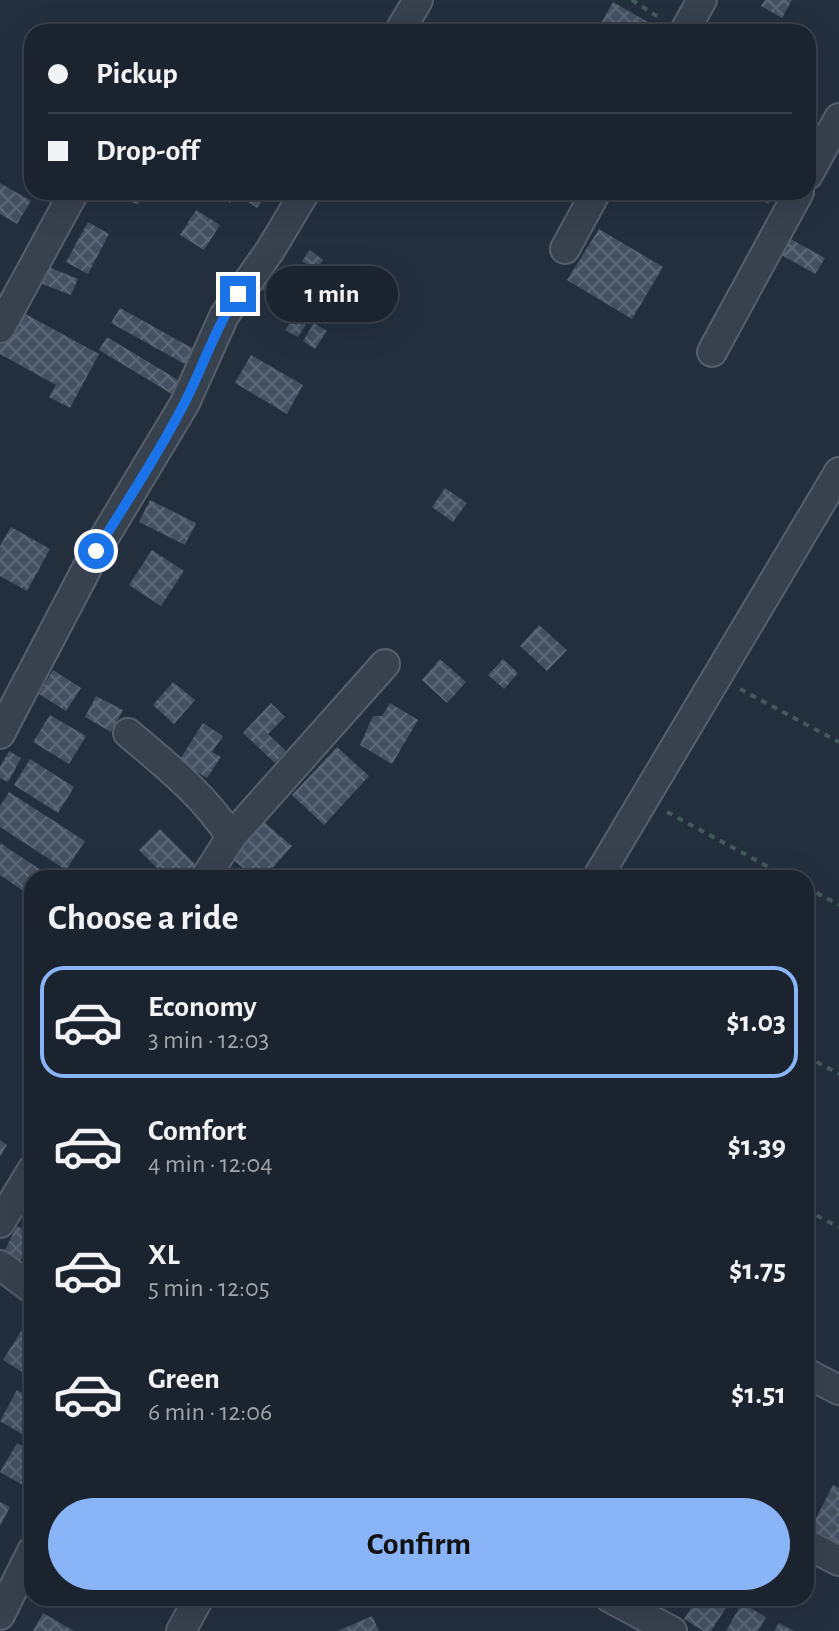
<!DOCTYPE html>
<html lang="en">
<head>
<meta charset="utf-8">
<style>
	:root { --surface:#1b232e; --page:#282f3a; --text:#f1f3f6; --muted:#a0a4aa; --line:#39404a; --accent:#8ab4f8 }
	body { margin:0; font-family:"Alegreya Sans",sans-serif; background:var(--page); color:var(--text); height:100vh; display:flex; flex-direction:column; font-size:30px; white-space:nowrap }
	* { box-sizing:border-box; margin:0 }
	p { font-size:26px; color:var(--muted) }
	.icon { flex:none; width:44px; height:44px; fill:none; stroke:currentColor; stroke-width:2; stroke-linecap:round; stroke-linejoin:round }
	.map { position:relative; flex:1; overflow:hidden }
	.sheet { position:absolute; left:24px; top:870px; width:790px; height:736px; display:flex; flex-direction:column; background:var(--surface); border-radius:24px; box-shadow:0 8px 32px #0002,0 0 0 2px var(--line) }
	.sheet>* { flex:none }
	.banner { position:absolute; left:24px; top:24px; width:792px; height:176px; border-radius:24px; box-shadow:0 8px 32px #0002,0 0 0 2px var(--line); display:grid; align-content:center; height:176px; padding:0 24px; background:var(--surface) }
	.end { position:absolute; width:36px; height:36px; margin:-18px; border:10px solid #1a73e8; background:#fff; box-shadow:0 0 0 4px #fff }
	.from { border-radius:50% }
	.bubble { position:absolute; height:56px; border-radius:28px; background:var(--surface); box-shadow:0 8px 32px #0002,0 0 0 2px var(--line); font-size:26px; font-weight:700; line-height:56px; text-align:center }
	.banner b { display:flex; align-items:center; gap:28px; height:76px; font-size:30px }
	.banner b+b { border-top:2px solid var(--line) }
	.banner i { width:20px; height:20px; background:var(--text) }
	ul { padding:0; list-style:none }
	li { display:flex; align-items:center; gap:24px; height:112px; margin:0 16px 12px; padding:0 8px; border:4px solid transparent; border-radius:24px }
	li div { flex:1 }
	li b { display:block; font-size:30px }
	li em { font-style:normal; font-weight:700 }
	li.current { border-color:var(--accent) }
	li>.icon { width:72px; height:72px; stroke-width:1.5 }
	h2 { padding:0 24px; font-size:36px; line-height:96px }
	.primary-button { display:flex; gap:16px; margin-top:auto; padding:16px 24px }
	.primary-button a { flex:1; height:92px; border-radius:48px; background:var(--accent); color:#111; font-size:32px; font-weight:700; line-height:92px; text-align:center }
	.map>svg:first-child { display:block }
</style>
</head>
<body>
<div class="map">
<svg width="839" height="1631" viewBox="0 0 839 1631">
	<defs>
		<pattern id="building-cross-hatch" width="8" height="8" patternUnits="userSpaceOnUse" patternTransform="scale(2)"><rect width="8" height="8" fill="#455162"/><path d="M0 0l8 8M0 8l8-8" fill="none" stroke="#5d6877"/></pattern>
	</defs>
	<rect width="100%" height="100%" fill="#242f3e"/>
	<g fill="url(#building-cross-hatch)">
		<polygon points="765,0 792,0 782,18 761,6"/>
		<polygon points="613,2 653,25 650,32 596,32"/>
		<polygon points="0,183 31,201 17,224 0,214"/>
		<polygon points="116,192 146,192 137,205"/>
		<polygon points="213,192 266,192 267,193 257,208 236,194 230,203"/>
		<polygon points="745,192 774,192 768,204"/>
		<polygon points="196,210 220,225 204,250 180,235"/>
		<polygon points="88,222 109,234 88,274 66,262"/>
		<polygon points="599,229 663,267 632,319 567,280"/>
		<polygon points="787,237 825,258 815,274 778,253"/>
		<polygon points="310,250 323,260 316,270 302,261"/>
		<polygon points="44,265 78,279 71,295 37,282"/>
		<polygon points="266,276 294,292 287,304 259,288"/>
		<polygon points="120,308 201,353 192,368 111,323"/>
		<polygon points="18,310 99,354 70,408 49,397 56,385 0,354 0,342"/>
		<polygon points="298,310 311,317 298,337 285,330"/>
		<polygon points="314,323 327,331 315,349 303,341"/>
		<polygon points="107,337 188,386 180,399 99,350"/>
		<polygon points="251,355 303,385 287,414 235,383"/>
		<polygon points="445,488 467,503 453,522 432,507"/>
		<polygon points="150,500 196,523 185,545 139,522"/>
		<polygon points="11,527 50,549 27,591 0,576 0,546"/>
		<polygon points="152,550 184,571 161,606 129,585"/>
		<polygon points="539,625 567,650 547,671 520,646"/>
		<polygon points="440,659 466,682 447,703 422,680"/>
		<polygon points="503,659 518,673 504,689 488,675"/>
		<polygon points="53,670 81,688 66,711 39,694"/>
		<polygon points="173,682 195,700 174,724 153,705"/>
		<polygon points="96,696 123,710 111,732 85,717"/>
		<polygon points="271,703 285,717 268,734 286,751 275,763 243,733"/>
		<polygon points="390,703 418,720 392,764 360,745 373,716 382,716"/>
		<polygon points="50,715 86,736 69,764 33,742"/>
		<polygon points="203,723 223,736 212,752 221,757 207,778 179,761"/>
		<polygon points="337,747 369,776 324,825 292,795"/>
		<polygon points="9,751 21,758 8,782 0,778 0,767"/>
		<polygon points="30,759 74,787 58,813 14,785"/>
		<polygon points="9,792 85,841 66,870 0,827 0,806"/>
		<polygon points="258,817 292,846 264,878 255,878 231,858 249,838"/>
		<polygon points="160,829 198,867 188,878 167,878 139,850"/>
		<polygon points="0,843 53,878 32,878 32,897 0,875"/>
		<polygon points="0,1140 7,1145 0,1157"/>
		<polygon points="17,1226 32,1234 20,1261 4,1252"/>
		<polygon points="27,1322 32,1325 32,1378 3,1360"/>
		<polygon points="17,1390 32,1399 32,1440 0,1421"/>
		<polygon points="17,1443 32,1452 32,1481 28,1488 0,1472"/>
		<polygon points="833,1485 839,1488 839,1544 810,1530"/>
		<polygon points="0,1502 10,1507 0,1526"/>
		<polygon points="651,1598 668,1598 664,1605"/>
		<polygon points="697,1598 731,1600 711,1631 703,1631 684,1619"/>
		<polygon points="742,1603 766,1617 758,1631 726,1631"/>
		<polygon points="43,1613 74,1631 33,1631"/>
		<polygon points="372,1616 379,1631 338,1631"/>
		<polygon points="779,1623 794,1631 774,1631"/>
	</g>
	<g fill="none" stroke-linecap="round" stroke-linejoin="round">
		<defs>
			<g id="minor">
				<polyline points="399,32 418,0"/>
				<polyline points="684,32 702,0"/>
				<polyline points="808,175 839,118"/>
				<polyline points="565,249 596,192"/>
				<polyline points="0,328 74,192"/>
				<polyline points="712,352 799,192"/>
				<path d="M128,733C166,765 204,795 231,837"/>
				<polyline points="0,734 96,551 185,403 224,316 271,249 305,192"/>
				<polyline points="205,878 231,837 385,664"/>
				<polyline points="597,878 839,472"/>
				<polyline points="0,1223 32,1170"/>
				<polyline points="0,1265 32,1289"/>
				<polyline points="806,1373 839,1390"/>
				<polyline points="806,1544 839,1561"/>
				<polyline points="610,1598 672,1631"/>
				<polyline points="0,1615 32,1551"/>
				<polyline points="181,1631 199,1598"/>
			</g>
		</defs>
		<use href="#minor" stroke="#565f6c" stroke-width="32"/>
		<g stroke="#44595c" stroke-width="4" stroke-dasharray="6 6" stroke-linecap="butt">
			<polyline points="632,0 660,18"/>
			<polyline points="740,689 839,742"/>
			<polyline points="667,812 789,878"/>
			<polyline points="806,887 839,905"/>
			<polyline points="806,1056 839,1074"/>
			<polyline points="806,1210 839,1227"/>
		</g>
		<use href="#minor" stroke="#38414e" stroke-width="28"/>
	</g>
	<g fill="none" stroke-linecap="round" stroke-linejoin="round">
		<path stroke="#1a73e8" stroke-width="10" d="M96,551C127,502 158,454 184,404C203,367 215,328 238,294"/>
	</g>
</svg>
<i class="end from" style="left:96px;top:551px"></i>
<i class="end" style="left:238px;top:294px"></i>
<div class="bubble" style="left:266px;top:266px;width:132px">1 min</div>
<div class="banner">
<b><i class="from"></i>Pickup</b>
<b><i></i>Drop-off</b>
</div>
<section class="sheet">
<h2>Choose a ride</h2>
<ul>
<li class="current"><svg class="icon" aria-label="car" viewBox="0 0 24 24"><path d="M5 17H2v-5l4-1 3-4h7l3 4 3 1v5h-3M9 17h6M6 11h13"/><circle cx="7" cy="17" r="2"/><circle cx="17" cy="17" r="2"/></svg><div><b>Economy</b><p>3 min · 12:03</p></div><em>$1.03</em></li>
<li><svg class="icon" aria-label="car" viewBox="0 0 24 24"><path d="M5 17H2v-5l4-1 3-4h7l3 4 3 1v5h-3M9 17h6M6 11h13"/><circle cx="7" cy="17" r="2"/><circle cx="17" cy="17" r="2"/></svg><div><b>Comfort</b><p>4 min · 12:04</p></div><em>$1.39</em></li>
<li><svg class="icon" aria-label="car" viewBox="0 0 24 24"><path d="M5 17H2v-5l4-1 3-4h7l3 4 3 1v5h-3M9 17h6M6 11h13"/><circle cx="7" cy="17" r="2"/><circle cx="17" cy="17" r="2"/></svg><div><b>XL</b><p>5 min · 12:05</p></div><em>$1.75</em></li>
<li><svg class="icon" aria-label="car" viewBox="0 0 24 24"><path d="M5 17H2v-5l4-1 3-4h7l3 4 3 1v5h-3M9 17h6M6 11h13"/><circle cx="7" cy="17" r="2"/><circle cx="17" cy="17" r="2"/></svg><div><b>Green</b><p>6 min · 12:06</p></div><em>$1.51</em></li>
</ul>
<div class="primary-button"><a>Confirm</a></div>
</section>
</div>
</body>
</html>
